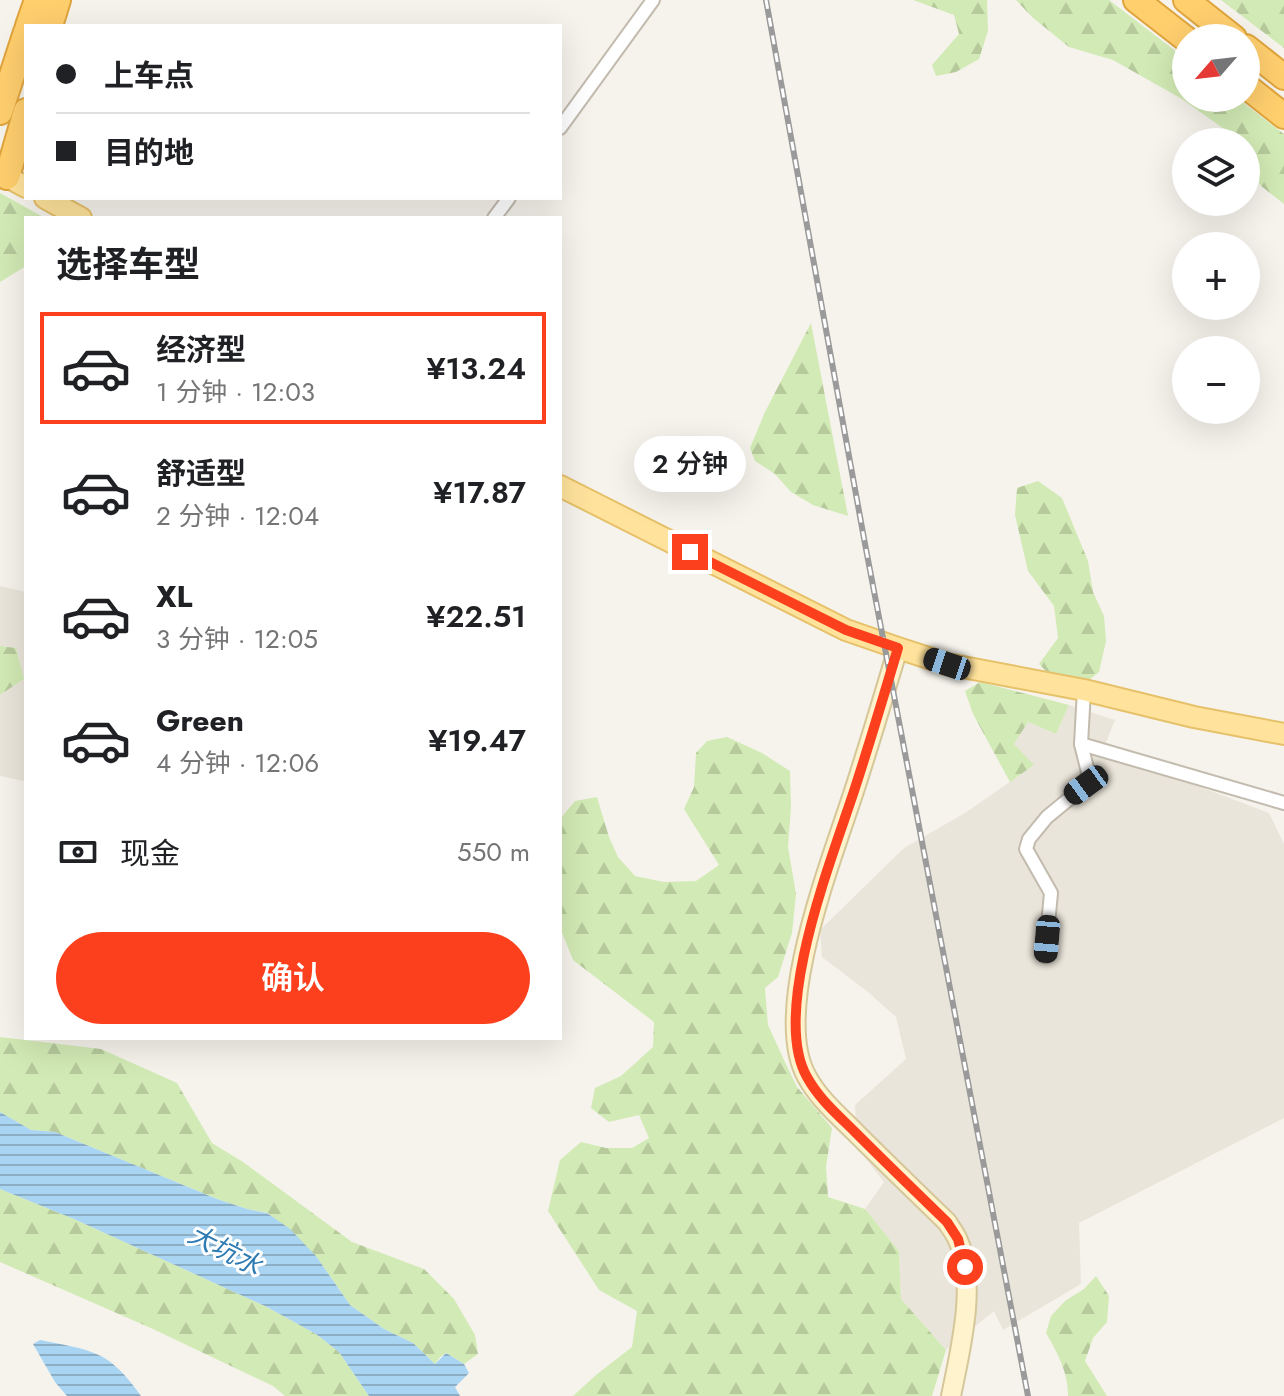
<!DOCTYPE html>
<html lang="zh">
<head>
<meta charset="utf-8">
<style>
	:root { --surface:#fff; --page:#f2f2f2; --text:#202124; --muted:#757577; --line:#e0e0e0; --accent:#fc3f1d }
	body { margin:0; font-family:Jost,"Noto Sans SC",sans-serif; background:var(--page); color:var(--text); height:100vh; display:flex; flex-direction:column; font-size:30px; white-space:nowrap }
	* { box-sizing:border-box; margin:0 }
	p { font-size:26px; color:var(--muted) }
	.icon { flex:none; width:44px; height:44px; fill:none; stroke:currentColor; stroke-width:2; stroke-linecap:round; stroke-linejoin:round }
	.map { position:relative; flex:1; overflow:hidden }
	.side { position:absolute; left:24px; top:216px; width:538px; height:824px; display:flex; flex-direction:column; background:var(--surface); border-radius:0px; box-shadow:0 8px 32px #0002 }
	.side>* { flex:none }
	.banner { position:absolute; left:24px; top:24px; width:538px; height:176px; border-radius:0px; box-shadow:0 8px 32px #0002; display:grid; align-content:center; height:176px; padding:0 32px; background:var(--surface) }
	.needle { width:52px; rotate:242deg }
	.tools { position:absolute; left:1172px; top:24px; display:grid; gap:16px }
	.tools a { display:grid; place-items:center; width:88px; height:88px; border-radius:50%; background:var(--surface); box-shadow:0 8px 32px #0002; font-size:40px }
	.end { position:absolute; width:36px; height:36px; margin:-18px; border:10px solid #fc3f1d; background:#fff; box-shadow:0 0 0 4px #fff }
	.from { border-radius:50% }
	.bubble { position:absolute; height:56px; border-radius:28px; background:var(--surface); box-shadow:0 8px 32px #0002; font-size:26px; font-weight:600; line-height:56px; text-align:center }
	.car { position:absolute; width:24px; height:48px; margin:-24px -12px; border-radius:10px; box-shadow:0 0 6px 2px #0007; background:linear-gradient(#222 24%,#8ab4d8 0 40%,#222 0 76%,#8ab4d8 0 86%,#222 0) }
	.banner b { display:flex; align-items:center; gap:28px; height:76px; font-size:30px }
	.banner b+b { border-top:2px solid var(--line) }
	.banner i { width:20px; height:20px; background:var(--text) }
	ul { padding:0; list-style:none }
	li { display:flex; align-items:center; gap:24px; height:112px; margin:0 16px 12px; padding:0 16px; border:4px solid transparent; border-radius:0px }
	li div { flex:1 }
	li b { display:block; font-size:30px }
	li em { font-style:normal; font-weight:600 }
	li.active { border-color:var(--accent) }
	li>.icon { width:72px; height:72px; stroke-width:1.5 }
	h2 { padding:0 32px; font-size:36px; line-height:96px }
	.pay { display:flex; align-items:center; gap:20px; height:88px; padding:0 32px; font-size:30px }
	.pay p { margin-inline-start:auto }
	.action { display:flex; gap:16px; margin-top:auto; padding:16px 32px }
	.action a { flex:1; height:92px; border-radius:48px; background:var(--accent); color:#fff; font-size:32px; font-weight:600; line-height:92px; text-align:center }
	.map>svg:first-child { display:block }
</style>
</head>
<body>
<div class="map">
<svg width="1284" height="1396" viewBox="0 0 1284 1396">
	<defs>
		<pattern id="forest-firs" width="22" height="20" patternUnits="userSpaceOnUse" patternTransform="scale(2)"><rect width="22" height="20" fill="#d2eab5"/><path d="M5 1l3.5 6h-7zM16 11l3.5 6h-7z" fill="#b6ca9c"/></pattern>
		<pattern id="water-rules" width="6" height="5" patternUnits="userSpaceOnUse" patternTransform="scale(2)"><rect width="6" height="5" fill="#a9d4f2"/><path d="M0 2.5h6" fill="none" stroke="#8caec5"/></pattern>
	</defs>
	<rect width="100%" height="100%" fill="#f6f3ec"/>
	<g fill="#eae5da">
		<polygon points="0,586 26,592 26,777 24,781 0,776 0,695 24,679 16,648 0,646"/>
		<polygon points="1069,705 1115,720 1103,750 1269,813 1284,844 1284,1118 1079,1223 1081,1284 1003,1330 994,1311 946,1350 901,1299 899,1251 865,1209 884,1182 857,1147 855,1105 906,1059 896,1017 868,992 822,957 820,930 904,848 965,813 1033,766 1014,744 1028,722 1056,734"/>
	</g>
	<g fill="url(#forest-firs)">
		<polygon points="913,0 987,0 988,31 979,59 956,72 936,76 932,65 959,34 954,15"/>
		<polygon points="1016,0 1109,0 1186,59 1186,98 1237,98 1284,134 1284,204 1261,186 1246,163 1246,142 1233,142 1224,129 1182,99 1113,60 1069,47 1032,17"/>
		<polygon points="1221,0 1284,0 1284,48"/>
		<polygon points="0,193 45,218 26,218 26,266 0,282"/>
		<polygon points="811,323 848,516 813,505 791,492 775,474 755,461 750,448 765,412"/>
		<path d="M1038,481L1062,498L1088,561L1093,592L1104,616L1106,641L1099,672L1089,680C1066,679 1056,683 1039,664L1058,638L1054,606L1028,571L1015,515L1017,488Z"/>
		<polygon points="0,646 16,648 24,679 0,695"/>
		<polygon points="980,682 1069,705 1056,734 1028,722 1014,744 1034,765 1010,782 973,714 965,691"/>
		<polygon points="727,737 762,753 790,771 791,807 788,847 796,894 792,933 778,977 765,988 768,1025 784,1060 797,1087 832,1128 826,1167 828,1197 865,1209 899,1251 901,1299 946,1350 932,1396 573,1396 596,1375 632,1347 637,1311 599,1290 548,1211 560,1160 581,1142 606,1148 632,1148 649,1138 639,1115 609,1122 591,1108 595,1088 621,1076 653,1047 654,1022 573,960 561,930 560,819 575,801 597,797 609,837 618,857 635,876 664,882 696,881 719,865 684,809 694,787 696,753 707,741"/>
		<polygon points="0,1037 101,1049 177,1083 212,1143 243,1162 352,1242 424,1269 454,1299 475,1335 478,1354 464,1364 446,1353 440,1357 435,1364 413,1343 384,1329 350,1305 316,1256 268,1213 247,1209 217,1199 55,1132 31,1130 0,1112"/>
		<polygon points="0,1189 74,1219 265,1306 316,1334 339,1352 369,1396 285,1396 273,1386 153,1329 0,1262"/>
		<path d="M1096,1276L1109,1296L1107,1322L1093,1338L1085,1361L1107,1396H1068C1068,1372 1058,1354 1046,1333L1051,1316L1065,1301L1084,1289Z"/>
	</g>
	<g fill="url(#water-rules)">
		<polygon points="0,1112 31,1130 55,1132 217,1199 247,1209 267,1213 290,1229 316,1256 350,1305 384,1329 413,1343 435,1364 446,1353 464,1364 469,1373 455,1387 460,1396 369,1396 339,1352 316,1334 265,1306 74,1219 0,1189"/>
		<path d="M40,1340C59,1344 83,1347 101,1356C117,1364 131,1382 141,1396H67L55,1382L33,1344Z"/>
	</g>
	<g fill="none" stroke-linecap="round" stroke-linejoin="round">
		<defs>
			<g id="street">
				<polyline points="560,128 653,0"/>
				<polyline points="494,218 509,198"/>
				<polyline points="1081,744 1284,803"/>
				<polyline points="1045,956 1051,893 1026,849 1029,839 1047,817 1086,785 1088,772 1081,744 1084,690"/>
			</g>
			<path id="secondary" d="M898,648C884,695 870,742 855,788C833,857 770,1012 807,1077C819,1099 838,1115 855,1132C885,1162 916,1192 947,1222C950,1227 954,1232 957,1238C978,1282 960,1351 951,1396"/>
			<g id="primary">
				<polyline points="0,173 26,187"/>
				<polyline points="45,198 81,218"/>
				<polyline points="560,486 846,630 898,648 947,664 1084,690 1194,717 1284,734"/>
			</g>
			<g id="highway">
				<polyline points="1136,0 1186,39"/>
				<polyline points="1186,0 1234,38"/>
				<polyline points="28,26 37,0"/>
				<polyline points="50,26 58,0"/>
				<polyline points="1246,47 1284,77"/>
				<polyline points="1246,86 1284,116"/>
				<polyline points="0,112 26,32"/>
				<polyline points="7,177 26,111"/>
			</g>
		</defs>
		<use href="#street" stroke="#c2bbae" stroke-width="16"/>
		<use href="#secondary" stroke="#d6c79b" stroke-width="22"/>
		<use href="#primary" stroke="#e6c16a" stroke-width="24"/>
		<use href="#highway" stroke="#e0a43c" stroke-width="28"/>
		<use href="#street" stroke="#fff" stroke-width="12"/>
		<use href="#secondary" stroke="#fff3cd" stroke-width="18"/>
		<use href="#primary" stroke="#ffe39c" stroke-width="20"/>
		<use href="#highway" stroke="#ffcf6e" stroke-width="24"/>
		<defs>
			<polyline id="rail" points="766,0 865,544 1028,1396"/>
		</defs>
		<use href="#rail" stroke="#9a9a9a" stroke-width="6"/>
		<use href="#rail" stroke="#fff" stroke-width="3" stroke-dasharray="9" stroke-linecap="butt"/>
	</g>
	<g fill="none" stroke-linecap="round" stroke-linejoin="round">
		<path stroke="#fc3f1d" stroke-width="10" d="M690,552L846,630L898,648C884,695 870,742 855,788C833,856 770,1012 807,1077C819,1099 838,1115 855,1132C885,1162 916,1192 947,1222L958,1239L965,1267"/>
	</g>
	<g text-anchor="middle" dominant-baseline="central" stroke-width="6" stroke-linejoin="round" paint-order="stroke">
		<g font-size="26" font-style="italic" fill="#2e7ab2" stroke="#fff">
			<text transform="translate(225 1250) rotate(27)">大坑水</text>
		</g>
	</g>
</svg>
<div class="tools">
<a><svg class="needle" viewBox="-14 -14 28 28"><path d="M0-13l5 13h-10z" fill="#e53935"/><path d="M0 13l5-13h-10z" fill="#757577"/></svg></a>
<a><svg class="icon" aria-label="layers" viewBox="0 0 24 24"><path d="M12 4l9 5-9 5-9-5zM3 14l9 5 9-5"/></svg></a>
<a>+</a>
<a>−</a>
</div>
<i class="end from" style="left:965px;top:1267px"></i>
<i class="end" style="left:690px;top:552px"></i>
<div class="bubble" style="left:634px;top:436px;width:112px">2 分钟</div>
<i class="car" style="left:947px;top:664px;rotate:288deg"></i>
<i class="car" style="left:1086px;top:785px;rotate:234deg"></i>
<i class="car" style="left:1047px;top:939px;rotate:185deg"></i>
<div class="banner">
<b><i class="from"></i>上车点</b>
<b><i></i>目的地</b>
</div>
<section class="side">
<h2>选择车型</h2>
<ul>
<li class="active"><svg class="icon" aria-label="car" viewBox="0 0 24 24"><path d="M5 17H2v-5l4-1 3-4h7l3 4 3 1v5h-3M9 17h6M6 11h13"/><circle cx="7" cy="17" r="2"/><circle cx="17" cy="17" r="2"/></svg><div><b>经济型</b><p>1 分钟 · 12:03</p></div><em>¥13.24</em></li>
<li><svg class="icon" aria-label="car" viewBox="0 0 24 24"><path d="M5 17H2v-5l4-1 3-4h7l3 4 3 1v5h-3M9 17h6M6 11h13"/><circle cx="7" cy="17" r="2"/><circle cx="17" cy="17" r="2"/></svg><div><b>舒适型</b><p>2 分钟 · 12:04</p></div><em>¥17.87</em></li>
<li><svg class="icon" aria-label="car" viewBox="0 0 24 24"><path d="M5 17H2v-5l4-1 3-4h7l3 4 3 1v5h-3M9 17h6M6 11h13"/><circle cx="7" cy="17" r="2"/><circle cx="17" cy="17" r="2"/></svg><div><b>XL</b><p>3 分钟 · 12:05</p></div><em>¥22.51</em></li>
<li><svg class="icon" aria-label="car" viewBox="0 0 24 24"><path d="M5 17H2v-5l4-1 3-4h7l3 4 3 1v5h-3M9 17h6M6 11h13"/><circle cx="7" cy="17" r="2"/><circle cx="17" cy="17" r="2"/></svg><div><b>Green</b><p>4 分钟 · 12:06</p></div><em>¥19.47</em></li>
</ul>
<div class="pay"><svg class="icon" aria-label="cash" viewBox="0 0 24 24"><path d="M3 7h18v10H3z"/><circle cx="12" cy="12" r="2"/></svg>现金<p>550 m</p></div>
<div class="action"><a>确认</a></div>
</section>
</div>
</body>
</html>
